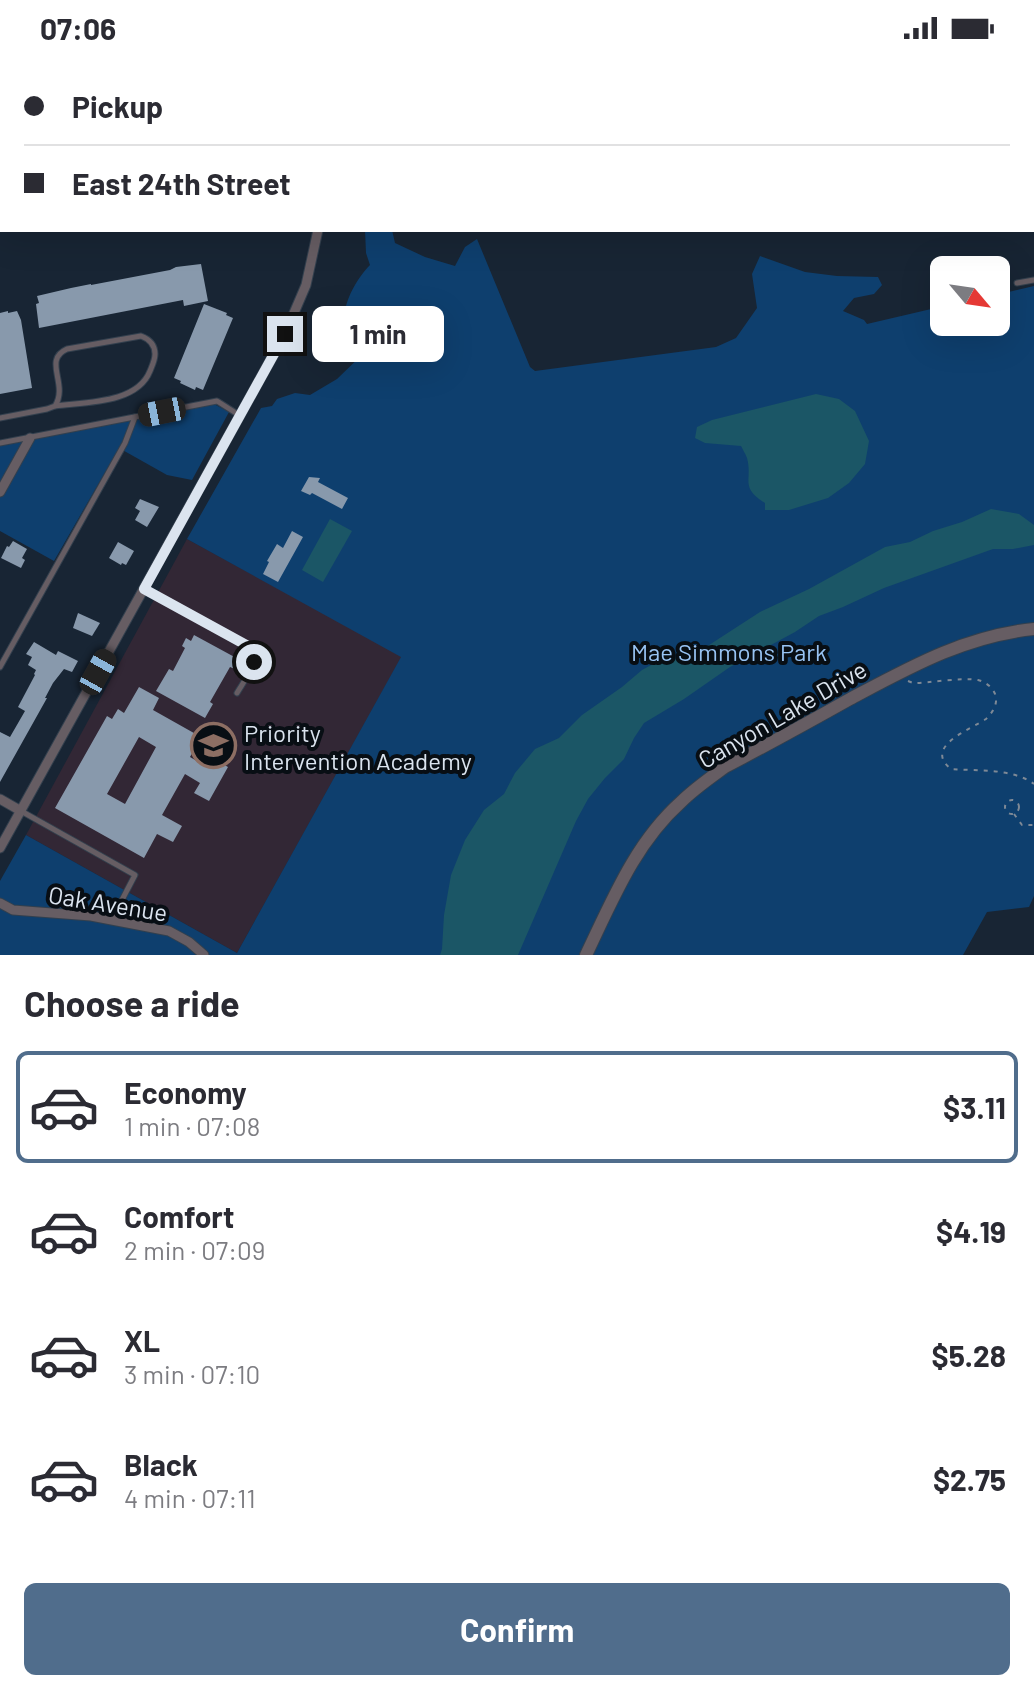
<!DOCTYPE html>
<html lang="en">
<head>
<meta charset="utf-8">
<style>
	:root { --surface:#fff; --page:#f2f2f3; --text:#2b2b33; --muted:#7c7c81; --line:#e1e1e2; --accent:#506d8c }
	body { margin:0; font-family:Barlow,sans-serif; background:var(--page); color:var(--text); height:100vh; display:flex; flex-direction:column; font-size:30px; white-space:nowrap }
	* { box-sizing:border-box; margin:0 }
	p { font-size:26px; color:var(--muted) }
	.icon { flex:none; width:44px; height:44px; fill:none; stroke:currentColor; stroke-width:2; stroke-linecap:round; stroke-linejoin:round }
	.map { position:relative; height:899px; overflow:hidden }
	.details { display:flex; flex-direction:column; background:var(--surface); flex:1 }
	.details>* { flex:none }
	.banner { position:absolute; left:0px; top:0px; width:1034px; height:176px; box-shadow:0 8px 32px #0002; display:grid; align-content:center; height:176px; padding:0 24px; background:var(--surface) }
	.needle { width:52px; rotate:119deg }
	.fabs { position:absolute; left:930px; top:200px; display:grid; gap:16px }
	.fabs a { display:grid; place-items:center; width:80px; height:80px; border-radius:12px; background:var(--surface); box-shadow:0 8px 32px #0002; font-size:40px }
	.end { position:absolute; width:36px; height:36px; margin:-18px; border:10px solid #dbe4ef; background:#111; box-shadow:0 0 0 4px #111 }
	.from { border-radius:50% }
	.bubble { position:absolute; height:56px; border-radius:12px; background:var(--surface); box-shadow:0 8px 32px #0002; font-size:26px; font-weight:700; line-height:56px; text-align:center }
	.car { position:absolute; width:24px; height:48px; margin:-24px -12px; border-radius:10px; box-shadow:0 0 6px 2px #0007; background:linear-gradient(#222 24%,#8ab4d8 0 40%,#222 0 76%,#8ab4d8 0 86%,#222 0) }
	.banner b { display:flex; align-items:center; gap:28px; height:76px; font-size:30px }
	.banner b+b { border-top:2px solid var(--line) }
	.banner i { width:20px; height:20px; background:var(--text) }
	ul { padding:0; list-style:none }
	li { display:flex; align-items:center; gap:24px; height:112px; margin:0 16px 12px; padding:0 8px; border:4px solid transparent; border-radius:12px }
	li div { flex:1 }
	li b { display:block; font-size:30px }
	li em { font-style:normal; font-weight:700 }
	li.current { border-color:var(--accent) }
	li>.icon { width:72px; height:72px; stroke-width:1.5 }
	h2 { padding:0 24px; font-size:36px; line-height:96px }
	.action { display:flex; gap:16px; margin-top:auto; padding:16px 24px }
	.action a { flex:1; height:92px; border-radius:12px; background:var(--accent); color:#fff; font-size:32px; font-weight:700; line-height:92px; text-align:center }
	.status { display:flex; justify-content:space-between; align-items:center; height:56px; padding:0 40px; background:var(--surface); direction:ltr }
	.status svg { height:22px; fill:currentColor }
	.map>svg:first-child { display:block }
</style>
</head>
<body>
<div class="status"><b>07:06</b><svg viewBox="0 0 49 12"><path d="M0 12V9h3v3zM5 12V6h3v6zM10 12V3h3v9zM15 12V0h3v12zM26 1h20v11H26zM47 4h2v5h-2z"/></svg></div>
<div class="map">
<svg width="1034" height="899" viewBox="0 0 1034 899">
	<rect width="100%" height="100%" fill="#182534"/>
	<polygon fill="#322735" points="187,483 402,600 237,897 26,779"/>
	<g fill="#0e3f6e">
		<path d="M365,174H392L395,187L425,201L455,210L465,191L477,183L530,311L535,315L716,291L736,282L757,252L752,218L760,200L805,216L837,220L878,221L882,229L874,238L854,242L843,255L864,264L867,268L944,250V266H996V239L1034,230V840L1029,851L987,856L963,899H0V825L26,779L237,897L401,601L187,483L261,352L272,350L277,343L295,337L310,339L337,323L367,294L370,284L364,279L353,283C332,264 354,225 370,209L366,197Z"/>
		<polygon points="214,348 229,356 192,424 167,419 119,392 54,505 0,475 0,389"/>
	</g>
	<g fill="#1b5666">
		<path d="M816,338L839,343L855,355L869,385L865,408L849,427L828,442L789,454H765V447C739,431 753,424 747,402C745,397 743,394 741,390L705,387L695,382L697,371L712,364Z"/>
		<polygon points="991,453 1019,458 1034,469 1034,489 1013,493 993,493 884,532 843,551 819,560 795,576 730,611 684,643 644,667 634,682 624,703 605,722 588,743 576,765 518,899 440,899 442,893 444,859 451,819 465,784 484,754 504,738 515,717 535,693 559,682 582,659 622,631 642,614 666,601 689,602 760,556 809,533 885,491 910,486 933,475 962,466"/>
		<polygon points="330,463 352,475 323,526 302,514"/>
	</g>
	<g fill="#8899ac" fill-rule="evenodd">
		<polygon points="201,208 208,245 184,250 183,244 39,272 36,248 39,247 37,240 71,232 91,228 91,229 170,214 176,211"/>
		<polygon points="204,248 227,257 226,259 233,262 203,334 196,331 195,334 180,327 181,325 174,322"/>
		<polygon points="8,255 8,257 17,255 21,264 32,332 0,338 0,257"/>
		<polygon points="309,421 320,422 318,426 348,442 342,453 312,437 310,439 301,435"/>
		<polygon points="140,443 159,451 147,471 135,464 140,455 135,452"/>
		<polygon points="292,475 303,481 278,526 263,518 269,506 267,505 277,488 283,492"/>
		<polygon points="13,485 27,493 22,502 25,504 21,512 1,502 7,490 9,491"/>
		<polygon points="118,486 134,495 126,509 122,507 121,509 109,502"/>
		<polygon points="78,557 100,567 92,580 73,572"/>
		<polygon points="194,579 240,604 235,613 230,611 210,646 213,648 205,662 156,635 169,613 173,615 185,592 182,590 186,582 191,585"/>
		<polygon points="34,586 56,599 58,595 78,605 72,616 64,613 53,627 45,642 47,642 0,726 0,676 10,681 25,655 18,651 35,619 34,618 36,614 28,609 32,601 26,598"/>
		<path d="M139,631L159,642L153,654L201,681L190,701L209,712L214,703L228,711L209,745L194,737L200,727L185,718L162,759L182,770L173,786L157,778L144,802L55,752L107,660L112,663L118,653L124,657ZM139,681L156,691L125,748L107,738Z"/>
	</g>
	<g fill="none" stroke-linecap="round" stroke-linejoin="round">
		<defs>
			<g id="service">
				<polyline points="696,0 696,2"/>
				<polyline points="1012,0 1012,2"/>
				<polyline points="254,2 264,0"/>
				<polyline points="828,2 831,0"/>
				<polyline points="946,2 946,0"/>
				<polyline points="0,54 2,53"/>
				<polyline points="1032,150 1034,150"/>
				<polyline points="1017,227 1034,224"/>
				<path d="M0,362L47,353L55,350C85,346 137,348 150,315C152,310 155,304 155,298C155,288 149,283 141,280L67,293C42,304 69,328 55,350"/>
				<polyline points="0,387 217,345 239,359"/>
				<path d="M145,533L250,593C258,609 245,623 237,637"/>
				<polyline points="0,611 125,387 135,361"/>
				<polyline points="21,755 135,819 112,863"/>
			</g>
			<g id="minor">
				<polyline points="310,0 310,2"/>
				<polyline points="0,436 30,382"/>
				<polyline points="0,743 21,755"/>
				<polyline points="0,792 285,278 306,229 318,174"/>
				<polyline points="0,847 13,854 91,860 169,875 189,886 204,899"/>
			</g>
			<path id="tertiary" d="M586,899C612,845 635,787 681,746C694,733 710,722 725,711C767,689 809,666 850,643C910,611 965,580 1034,573"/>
		</defs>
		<use href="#service" stroke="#33404e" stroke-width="7"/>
		<use href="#minor" stroke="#33404e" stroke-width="11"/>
		<use href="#tertiary" stroke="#33404e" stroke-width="14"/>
		<g stroke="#7e8996" stroke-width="2" stroke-dasharray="4 6" stroke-linecap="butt">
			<path d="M908,625L913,627C929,627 963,621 978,624C986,626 994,632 996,641C997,650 992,657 986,663C969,674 923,691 951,713C978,715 1012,712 1034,728"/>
			<circle cx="1012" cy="751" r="7"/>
			<polyline points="1014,758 1022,769 1034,769"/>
		</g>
		<use href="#service" stroke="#665d63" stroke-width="5"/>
		<use href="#minor" stroke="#665d63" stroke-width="9"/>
		<use href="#tertiary" stroke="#665d63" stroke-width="12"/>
	</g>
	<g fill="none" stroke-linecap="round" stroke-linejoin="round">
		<polyline stroke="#dbe4ef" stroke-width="10" points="254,606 253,597 248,590 144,533 285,278"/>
	</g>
	<defs>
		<symbol id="school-ring" viewBox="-11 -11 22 22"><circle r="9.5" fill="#080e14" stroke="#8d6e63" stroke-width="1.5"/><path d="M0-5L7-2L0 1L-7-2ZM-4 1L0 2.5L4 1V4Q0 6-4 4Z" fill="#8d6e63"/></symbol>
	</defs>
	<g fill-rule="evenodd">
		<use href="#school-ring" x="188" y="664" width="51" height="51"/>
	</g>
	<g text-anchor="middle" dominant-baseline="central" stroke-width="8" stroke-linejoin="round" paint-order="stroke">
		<g font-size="24" fill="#98c3f3" stroke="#080e14">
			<text x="729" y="595">Mae Simmons Park</text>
		</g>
		<g font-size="24" fill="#dbe4ef" stroke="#080e14">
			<text transform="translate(782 658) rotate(-30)">Canyon Lake Drive</text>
			<text transform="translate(108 847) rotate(9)">Oak Avenue</text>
		</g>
		<g font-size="24" fill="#dbe4ef" stroke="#080e14" text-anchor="start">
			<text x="244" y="676">Priority<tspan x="244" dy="28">Intervention Academy</tspan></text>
		</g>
	</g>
</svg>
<div class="fabs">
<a><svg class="needle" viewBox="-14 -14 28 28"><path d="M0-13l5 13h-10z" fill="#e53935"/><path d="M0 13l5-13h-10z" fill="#7c7c81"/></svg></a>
</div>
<i class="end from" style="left:254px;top:606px"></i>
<i class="end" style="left:285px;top:278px"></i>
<div class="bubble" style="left:312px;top:250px;width:132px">1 min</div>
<i class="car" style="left:162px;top:356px;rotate:259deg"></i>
<i class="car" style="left:98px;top:616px;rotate:29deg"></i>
<div class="banner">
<b><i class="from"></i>Pickup</b>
<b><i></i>East 24th Street</b>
</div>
</div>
<section class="details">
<h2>Choose a ride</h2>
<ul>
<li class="current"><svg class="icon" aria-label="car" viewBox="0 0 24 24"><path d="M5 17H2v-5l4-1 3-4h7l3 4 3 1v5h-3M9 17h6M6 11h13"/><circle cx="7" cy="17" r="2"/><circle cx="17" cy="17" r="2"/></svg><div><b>Economy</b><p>1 min · 07:08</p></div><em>$3.11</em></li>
<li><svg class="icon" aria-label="car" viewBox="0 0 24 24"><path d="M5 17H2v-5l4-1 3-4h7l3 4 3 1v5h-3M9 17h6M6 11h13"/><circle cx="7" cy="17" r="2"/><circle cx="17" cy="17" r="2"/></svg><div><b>Comfort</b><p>2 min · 07:09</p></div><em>$4.19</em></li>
<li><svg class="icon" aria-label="car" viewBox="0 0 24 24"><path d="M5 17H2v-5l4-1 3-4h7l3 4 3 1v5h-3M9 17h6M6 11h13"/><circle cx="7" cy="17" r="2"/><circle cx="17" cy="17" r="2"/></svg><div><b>XL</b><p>3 min · 07:10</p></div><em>$5.28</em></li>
<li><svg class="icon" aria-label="car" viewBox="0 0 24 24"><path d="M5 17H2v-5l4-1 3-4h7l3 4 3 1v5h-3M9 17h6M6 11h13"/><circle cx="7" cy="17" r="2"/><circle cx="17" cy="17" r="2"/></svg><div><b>Black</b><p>4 min · 07:11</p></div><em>$2.75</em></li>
</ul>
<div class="action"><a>Confirm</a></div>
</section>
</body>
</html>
